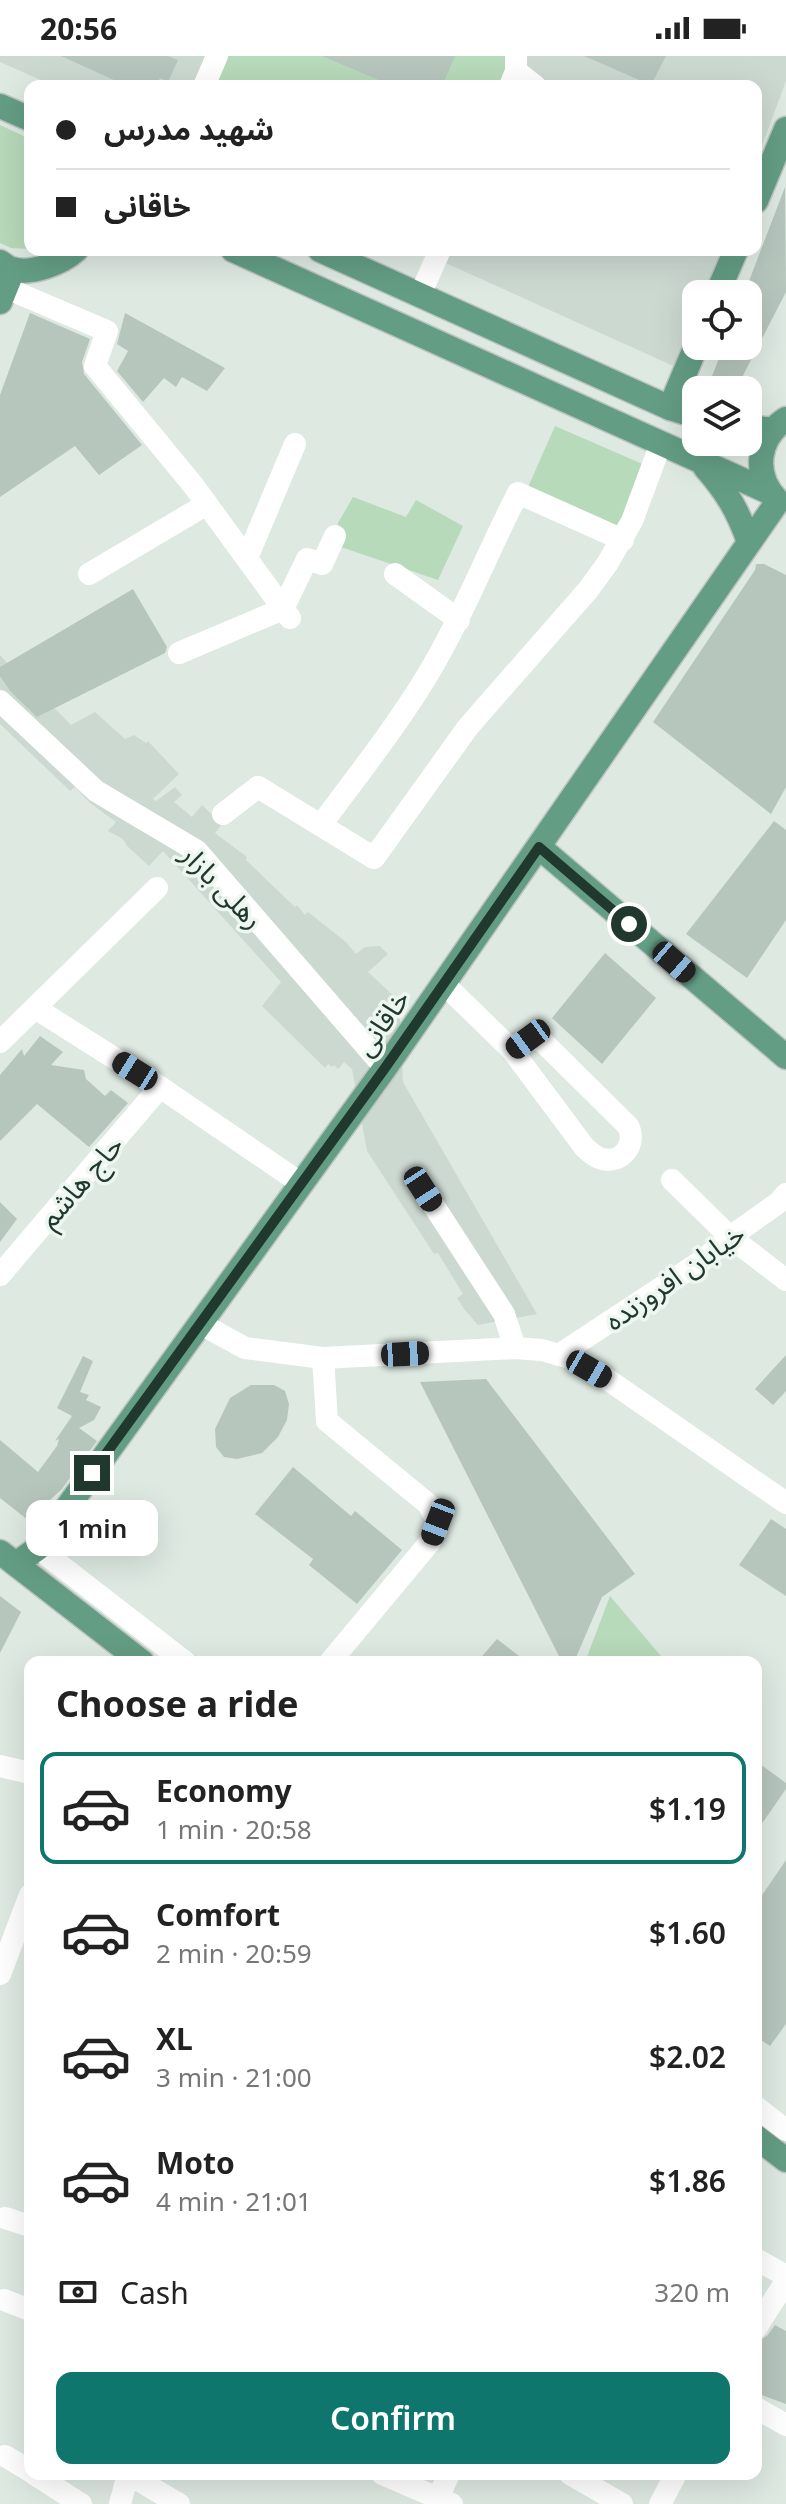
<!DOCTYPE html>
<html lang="en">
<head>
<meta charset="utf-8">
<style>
	:root { --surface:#fff; --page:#f2f2f2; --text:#222; --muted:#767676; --line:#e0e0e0; --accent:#0f766e }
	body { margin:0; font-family:"Noto Sans","Noto Sans Arabic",sans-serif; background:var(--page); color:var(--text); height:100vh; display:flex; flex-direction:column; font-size:30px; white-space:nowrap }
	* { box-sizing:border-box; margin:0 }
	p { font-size:26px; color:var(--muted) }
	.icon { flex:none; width:44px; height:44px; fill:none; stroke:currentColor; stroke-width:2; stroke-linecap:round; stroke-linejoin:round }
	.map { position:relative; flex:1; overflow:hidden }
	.drawer { position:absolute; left:24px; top:1600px; width:738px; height:824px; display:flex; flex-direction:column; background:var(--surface); border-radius:16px; box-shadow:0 8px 32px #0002 }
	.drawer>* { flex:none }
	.top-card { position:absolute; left:24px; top:24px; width:738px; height:176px; border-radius:16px; box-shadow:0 8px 32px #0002; display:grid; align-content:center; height:176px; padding:0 32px; background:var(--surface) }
	.buttons { position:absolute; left:682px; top:224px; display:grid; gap:16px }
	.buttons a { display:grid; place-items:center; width:80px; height:80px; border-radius:16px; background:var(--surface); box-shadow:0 8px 32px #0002; font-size:40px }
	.end { position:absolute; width:36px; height:36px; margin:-18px; border:10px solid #20382d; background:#fff; box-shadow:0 0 0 4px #fff }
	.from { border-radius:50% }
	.bubble { position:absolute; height:56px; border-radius:16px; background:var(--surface); box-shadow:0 8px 32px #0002; font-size:26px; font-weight:600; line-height:56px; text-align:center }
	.car { position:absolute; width:24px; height:48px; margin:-24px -12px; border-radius:10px; box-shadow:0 0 6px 2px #0007; background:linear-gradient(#222 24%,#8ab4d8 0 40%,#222 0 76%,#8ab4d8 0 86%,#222 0) }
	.top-card b { display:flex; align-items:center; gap:28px; height:76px; font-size:30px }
	.top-card b+b { border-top:2px solid var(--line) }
	.top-card i { width:20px; height:20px; background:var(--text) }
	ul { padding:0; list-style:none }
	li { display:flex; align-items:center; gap:24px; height:112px; margin:0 16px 12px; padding:0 16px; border:4px solid transparent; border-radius:16px }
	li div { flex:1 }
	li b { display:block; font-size:30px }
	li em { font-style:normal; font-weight:600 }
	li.current { border-color:var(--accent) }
	li>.icon { width:72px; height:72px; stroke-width:1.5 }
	h2 { padding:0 32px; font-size:36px; line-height:96px }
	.pay { display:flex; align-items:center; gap:20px; height:88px; padding:0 32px; font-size:30px }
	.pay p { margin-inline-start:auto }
	.primary-button { display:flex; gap:16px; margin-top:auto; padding:16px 32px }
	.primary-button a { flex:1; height:92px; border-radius:16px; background:var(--accent); color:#fff; font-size:32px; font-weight:600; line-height:92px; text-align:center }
	.status { display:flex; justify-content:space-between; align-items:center; height:56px; padding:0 40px; background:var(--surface); direction:ltr }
	.status svg { height:22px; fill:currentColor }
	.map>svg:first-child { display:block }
</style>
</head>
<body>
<div class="status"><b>20:56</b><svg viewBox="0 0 49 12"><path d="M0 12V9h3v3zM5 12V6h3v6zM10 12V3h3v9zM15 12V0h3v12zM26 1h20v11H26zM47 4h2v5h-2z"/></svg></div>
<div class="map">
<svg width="786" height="2448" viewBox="0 0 786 2448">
	<rect width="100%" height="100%" fill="#dee9e2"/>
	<g fill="#ccd9d1">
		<polygon points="0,0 786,0 786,25 756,106 756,30 54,30 0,6"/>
		<polygon points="417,194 723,194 707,238 696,238 696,268 680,313"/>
		<polygon points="0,599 34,636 37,634 71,669 95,656 125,683 134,679 146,687 148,685 179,718 153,743 156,745 175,731 182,739 174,746 192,761 202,749 222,768 215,777 247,801 246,804 295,851 297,849 305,859 308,856 346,886 356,898 365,891 380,890 388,898 368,916 399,945 403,1026 537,1258 478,1269 464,1253 457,1242 463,1238 438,1197 434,1198 367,1095 352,1013 344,1006 338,1013 334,1009 332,1011 328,1008 325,1012 262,950 281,926 163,795 149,810 127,790 123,783 108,775 116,766 90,747 75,731 70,735 0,668"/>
	</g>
	<g fill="#b7daba">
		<polygon points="224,0 519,0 505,30 213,30"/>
		<polygon points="0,69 30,83 30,193 11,192 0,187"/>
		<polygon points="555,370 647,410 609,488 521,447"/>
		<polygon points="353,441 406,461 416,444 463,470 438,524 338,490 338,467"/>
		<polygon points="610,1540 666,1606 585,1606"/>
	</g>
	<g fill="#b6c6bd">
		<polygon points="61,0 168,0 178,4 168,26 160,22 156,30 127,30"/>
		<polygon points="322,0 455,0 442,30 393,30"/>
		<polygon points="584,0 666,0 651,29"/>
		<polygon points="785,131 786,236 736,333 712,320 724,290 748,290 748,238 744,238"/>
		<polygon points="30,257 90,283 82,306 84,318 142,389 99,419 75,390 0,441 0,339"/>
		<polygon points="125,257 225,312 207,335 182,321 176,331 164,322 143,346 117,315 128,295 117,288"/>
		<polygon points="756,508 764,508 786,519 786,731 771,758 653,666 755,514"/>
		<polygon points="133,533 167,591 165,597 37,661 11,636 0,620 0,611"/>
		<polygon points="774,765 786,774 786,864 747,922 686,878"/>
		<polygon points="605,897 656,942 602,1008 552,962"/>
		<polygon points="40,980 63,996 51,1009 84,1014 86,1023 105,1040 111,1034 128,1047 89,1091 37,1048 0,1085 0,1019 22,993 24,1000"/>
		<polygon points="0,1146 17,1163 0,1186"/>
		<polygon points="786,1299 786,1335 773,1349 755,1333"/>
		<polygon points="83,1300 93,1305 80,1336 89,1339 86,1344 101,1351 94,1364 79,1372 97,1385 62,1433 28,1464 0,1442 0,1384 38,1416 57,1390 59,1383 55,1385 72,1360 57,1352"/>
		<polygon points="486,1323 635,1518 602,1541 574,1606 562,1606 420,1326"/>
		<polygon points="251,1329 274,1329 285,1335 289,1348 287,1364 278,1381 262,1397 237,1403 224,1401 216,1391 215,1373 230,1342"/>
		<polygon points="293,1411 351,1460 355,1455 402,1494 357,1548 309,1509 313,1503 255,1458"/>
		<polygon points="771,1463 786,1473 786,1540 739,1509"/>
		<polygon points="0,1540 21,1556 0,1597"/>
		<polygon points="497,1583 527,1606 477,1606"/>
		<polygon points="756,1705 786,1727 786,1733 756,1776"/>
		<polygon points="786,1804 786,1968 770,1990 756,1981 756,1848"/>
		<polygon points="775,2269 786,2275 786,2348 756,2337 756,2286 767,2280"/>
	</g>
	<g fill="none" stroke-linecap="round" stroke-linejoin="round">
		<defs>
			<g id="major">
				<polyline points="0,50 30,63"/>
				<polyline points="756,145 786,73"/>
				<polyline points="233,194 769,436"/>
				<polyline points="320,194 670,352 696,360"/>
				<path d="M0,206C4,208 7,212 12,213C31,219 62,207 76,194"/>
				<polyline points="717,238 736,194"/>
				<polyline points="0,246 13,214"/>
				<polyline points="670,352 696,290"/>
				<polyline points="748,371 773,374"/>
				<path d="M705,411C727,436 738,455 749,486"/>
				<path d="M776,443C753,418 757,382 786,363"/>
				<polyline points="539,791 786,1001"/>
				<polyline points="0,1496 142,1606"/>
				<polyline points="16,1508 38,1492 385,1012 778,445"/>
				<polyline points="756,2081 786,2104"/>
			</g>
		</defs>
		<use href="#major" stroke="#bcc3c0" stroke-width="27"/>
		<g stroke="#fff" stroke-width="22">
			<polyline points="516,15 535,30"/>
			<polyline points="204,30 217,0"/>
			<polyline points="510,30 516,15 516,0"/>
			<polyline points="6,232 107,275 95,310 193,429 290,562"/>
			<polyline points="420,239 440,194"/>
			<polyline points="247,502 295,388"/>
			<polyline points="89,518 207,448"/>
			<polyline points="395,518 459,564"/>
			<polyline points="179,597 283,553 307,503 322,508 335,480"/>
			<polyline points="0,645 96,735 197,795 385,1012"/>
			<polyline points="223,758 258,731 374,802 468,671 588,534 607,508 632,465 661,387"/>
			<path d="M321,769C360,716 401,665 434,608C466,553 489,493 518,437L623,484"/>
			<path d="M444,928L512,994L585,1092C590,1096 595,1101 602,1103C623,1108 637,1087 628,1070L541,984L528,983L512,994"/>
			<polyline points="35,952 160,1031 302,1128"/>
			<polyline points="0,986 157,832"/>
			<polyline points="672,1124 730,1181 786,1224"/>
			<polyline points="423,1133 504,1258 515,1292"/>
			<polyline points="0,1219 160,1031"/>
			<polyline points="201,1268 245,1292 323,1302 515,1292 542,1294 570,1302 607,1323 786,1447"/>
			<polyline points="559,1299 703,1204 730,1181 778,1147 786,1138"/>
			<polyline points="323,1302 327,1365 428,1448 438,1466 430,1486 330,1606"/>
			<polyline points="38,1492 185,1606"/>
			<polyline points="0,1710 30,1717"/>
			<polyline points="0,1918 30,1839"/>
			<polyline points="756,2051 786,2074"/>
			<polyline points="5,2162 30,2170"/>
			<polyline points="756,2203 786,2220"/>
			<polyline points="4,2244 30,2254"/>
			<polyline points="756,2272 786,2225"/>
			<polyline points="756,2352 786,2369"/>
			<polyline points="5,2400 30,2415"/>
			<polyline points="34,2418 81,2448"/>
			<polyline points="128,2418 179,2448"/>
			<polyline points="382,2418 452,2448"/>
			<polyline points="570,2418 622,2448"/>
			<polyline points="438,2442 449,2418"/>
			<polyline points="120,2448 128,2418"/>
			<polyline points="660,2448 676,2418"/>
		</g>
		<use href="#major" stroke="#639d84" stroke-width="24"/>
	</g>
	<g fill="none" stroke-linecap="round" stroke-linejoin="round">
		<polyline stroke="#20382d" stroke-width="10" points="92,1417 385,1012 539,791 629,868"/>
	</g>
	<g text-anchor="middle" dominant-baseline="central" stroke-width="7" stroke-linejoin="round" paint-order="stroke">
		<g font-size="28" fill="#20382d" stroke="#eef6f0">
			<text transform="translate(223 830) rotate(46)">رهلی بازار</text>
			<text transform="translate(381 966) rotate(-55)">خاقانی</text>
			<text transform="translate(80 1125) rotate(-49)">حاج هاشم</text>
			<text transform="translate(674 1220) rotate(-35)">خیابان افروزنده</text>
		</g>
	</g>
</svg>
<div class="buttons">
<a><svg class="icon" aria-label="locate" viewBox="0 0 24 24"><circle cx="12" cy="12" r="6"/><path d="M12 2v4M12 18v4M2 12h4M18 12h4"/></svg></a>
<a><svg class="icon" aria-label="layers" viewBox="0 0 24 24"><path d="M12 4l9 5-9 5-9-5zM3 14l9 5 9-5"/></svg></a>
</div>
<i class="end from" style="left:629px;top:868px"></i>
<i class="end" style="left:92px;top:1417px"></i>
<div class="bubble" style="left:26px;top:1444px;width:132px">1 min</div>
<i class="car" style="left:674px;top:906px;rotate:131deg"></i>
<i class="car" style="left:528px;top:983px;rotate:234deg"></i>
<i class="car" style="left:135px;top:1015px;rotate:302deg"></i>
<i class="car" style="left:423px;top:1133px;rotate:147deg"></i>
<i class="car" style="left:405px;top:1298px;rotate:87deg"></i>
<i class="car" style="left:589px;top:1313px;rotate:120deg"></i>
<i class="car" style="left:438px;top:1466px;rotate:201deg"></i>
<div class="top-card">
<b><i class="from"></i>شهید مدرس</b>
<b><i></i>خاقانی</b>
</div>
<section class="drawer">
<h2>Choose a ride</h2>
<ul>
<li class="current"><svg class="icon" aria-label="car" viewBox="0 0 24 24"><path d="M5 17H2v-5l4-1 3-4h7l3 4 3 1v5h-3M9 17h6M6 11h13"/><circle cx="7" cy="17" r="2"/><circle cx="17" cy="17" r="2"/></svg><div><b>Economy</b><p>1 min · 20:58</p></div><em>$1.19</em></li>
<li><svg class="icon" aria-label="car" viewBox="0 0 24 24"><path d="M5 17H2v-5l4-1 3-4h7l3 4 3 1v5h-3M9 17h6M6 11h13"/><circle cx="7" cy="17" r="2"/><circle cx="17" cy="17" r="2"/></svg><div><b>Comfort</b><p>2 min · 20:59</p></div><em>$1.60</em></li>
<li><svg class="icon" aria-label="car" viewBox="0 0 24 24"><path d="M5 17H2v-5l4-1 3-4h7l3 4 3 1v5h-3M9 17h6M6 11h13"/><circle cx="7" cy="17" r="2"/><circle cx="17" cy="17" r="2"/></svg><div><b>XL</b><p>3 min · 21:00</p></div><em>$2.02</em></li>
<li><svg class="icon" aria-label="car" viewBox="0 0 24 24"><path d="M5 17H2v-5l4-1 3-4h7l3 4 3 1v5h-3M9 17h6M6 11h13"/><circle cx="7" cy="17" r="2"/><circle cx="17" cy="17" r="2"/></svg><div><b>Moto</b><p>4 min · 21:01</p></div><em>$1.86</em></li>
</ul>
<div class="pay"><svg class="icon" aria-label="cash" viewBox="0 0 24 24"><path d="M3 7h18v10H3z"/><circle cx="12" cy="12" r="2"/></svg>Cash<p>320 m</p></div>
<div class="primary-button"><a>Confirm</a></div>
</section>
</div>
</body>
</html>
